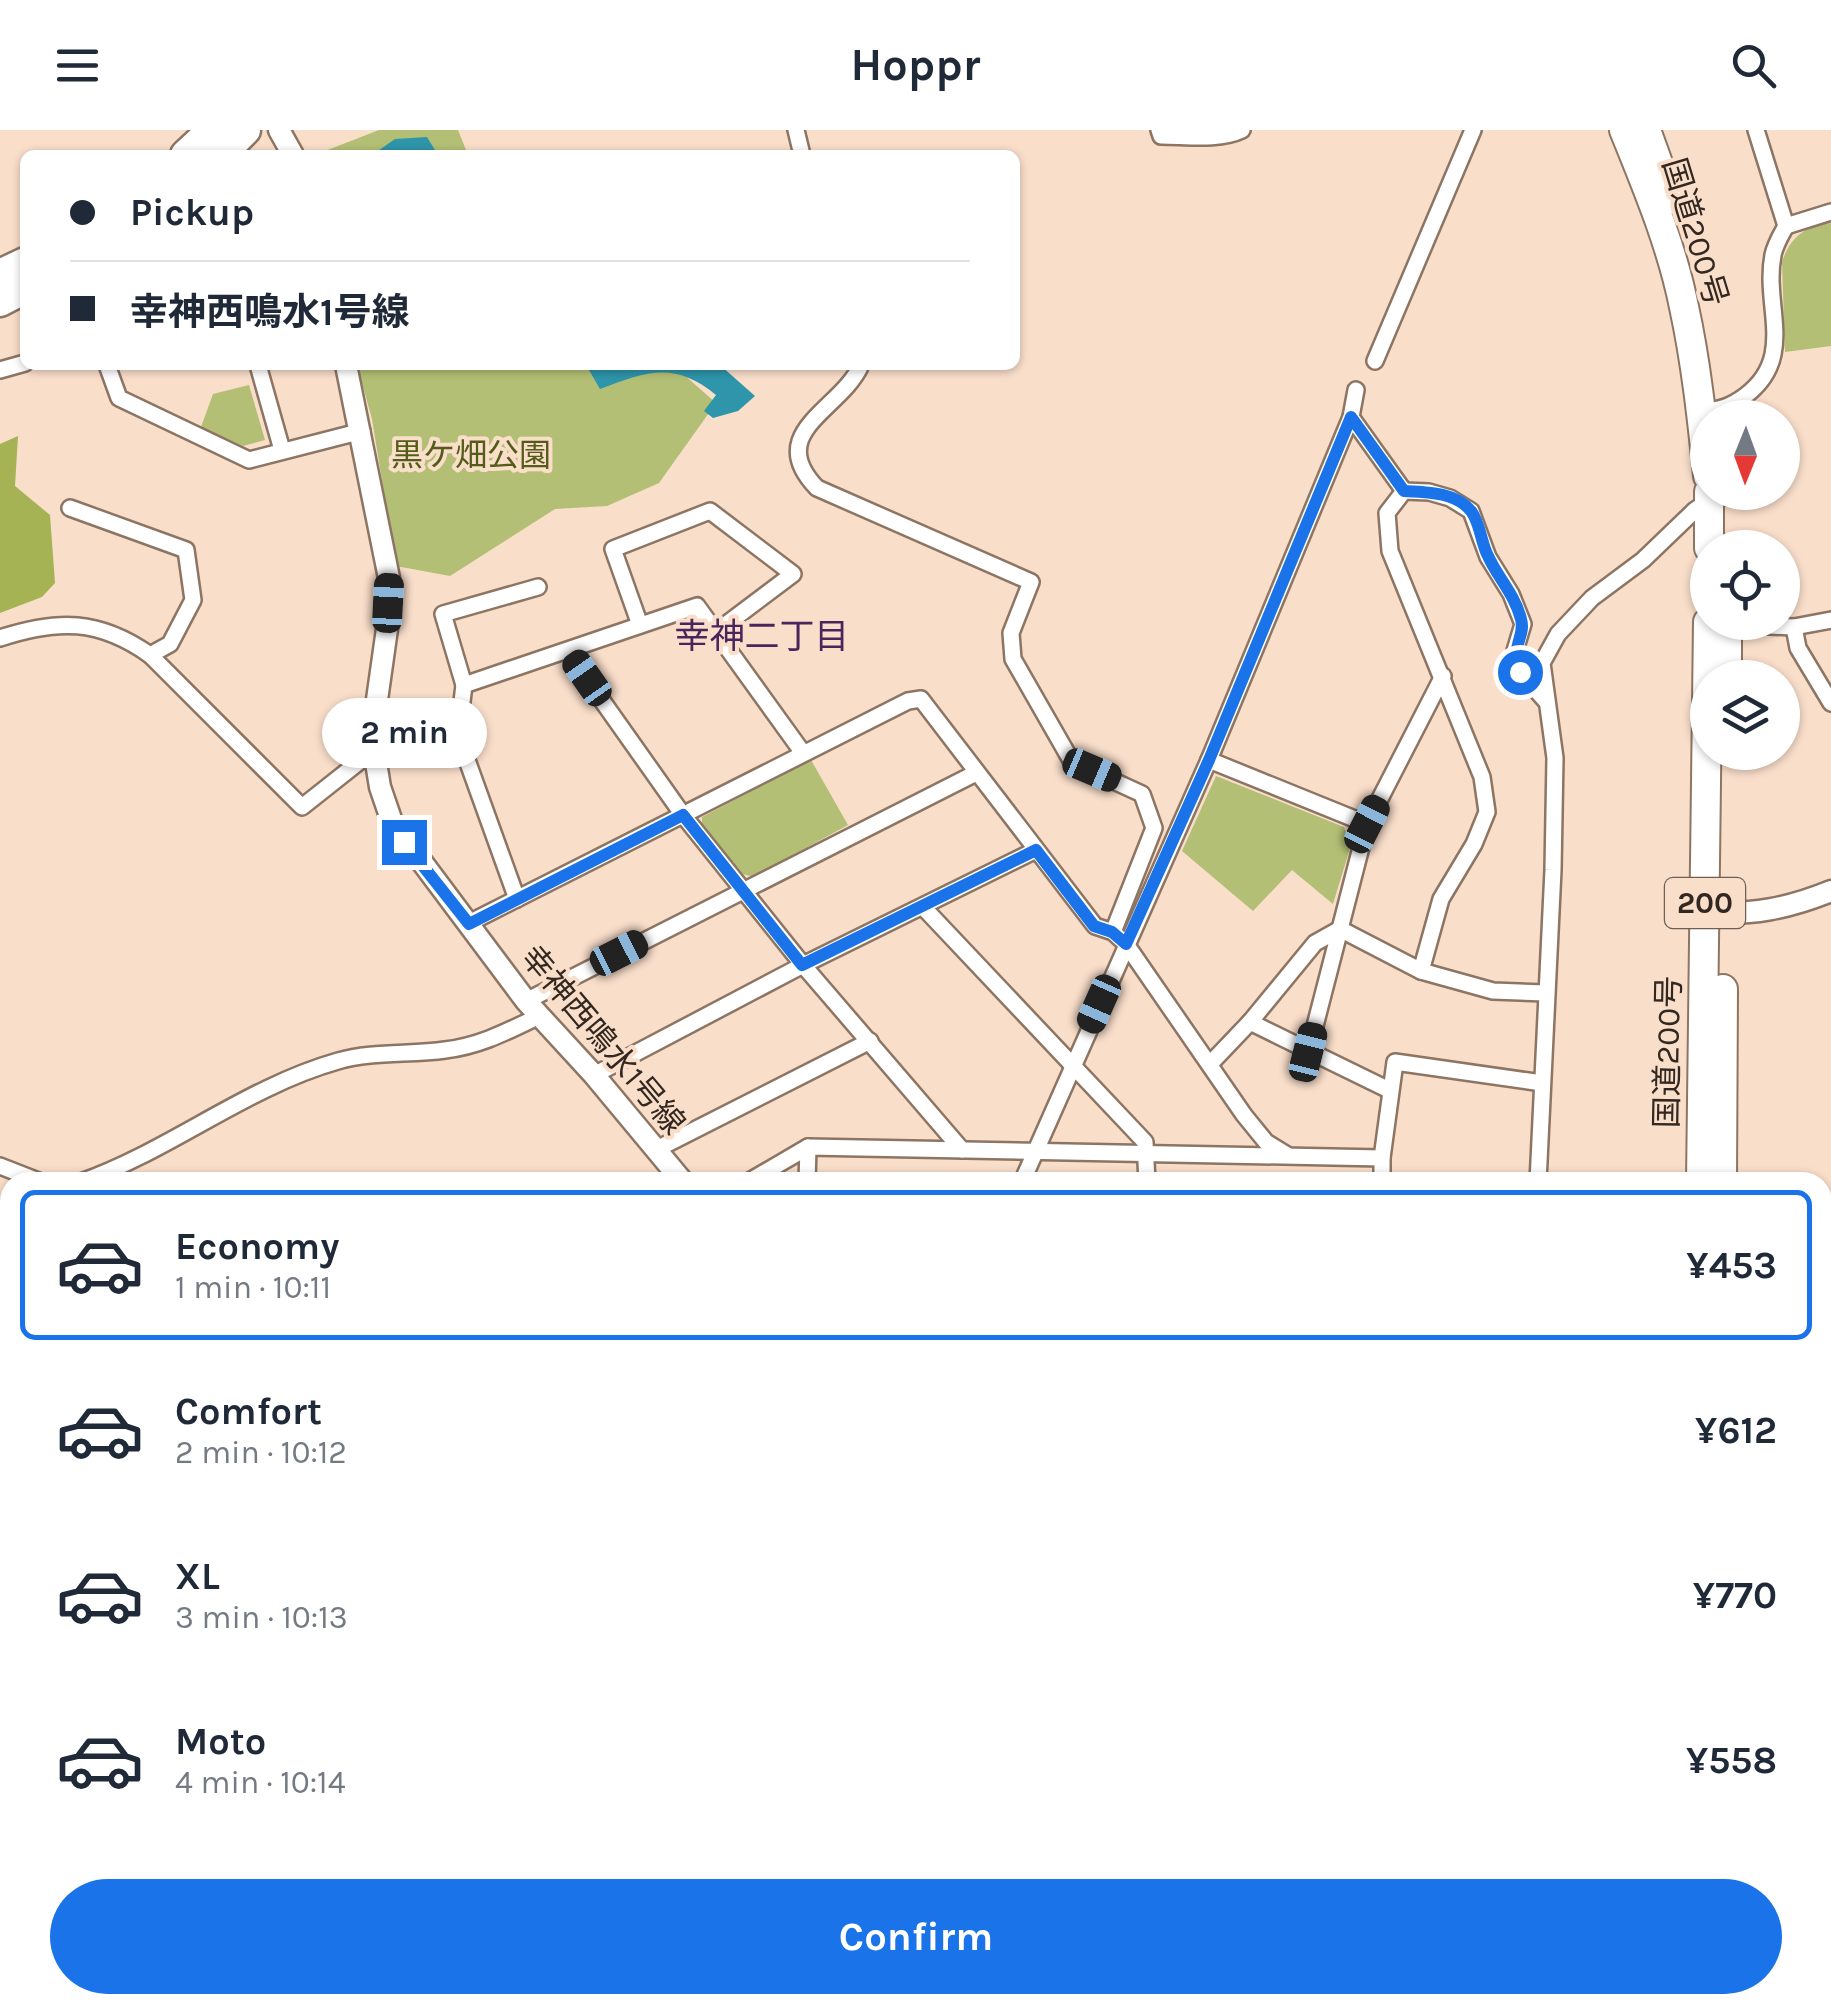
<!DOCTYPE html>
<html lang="en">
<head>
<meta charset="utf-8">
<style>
	:root { --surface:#fff; --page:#f6f6f7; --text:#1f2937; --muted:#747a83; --line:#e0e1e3; --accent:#1a73e8 }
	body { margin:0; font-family:Karla,"Noto Sans JP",sans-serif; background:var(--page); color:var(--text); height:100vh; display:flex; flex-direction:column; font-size:38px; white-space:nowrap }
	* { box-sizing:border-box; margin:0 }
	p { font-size:32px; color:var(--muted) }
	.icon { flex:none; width:55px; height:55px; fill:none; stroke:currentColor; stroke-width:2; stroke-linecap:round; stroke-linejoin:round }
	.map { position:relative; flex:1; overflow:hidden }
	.sheet { position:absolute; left:0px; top:1042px; width:1832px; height:842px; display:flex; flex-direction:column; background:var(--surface); border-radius:30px 30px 0 0; box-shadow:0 2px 8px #0004 }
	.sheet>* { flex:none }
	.banner { position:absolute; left:20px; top:20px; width:1000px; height:220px; border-radius:15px; box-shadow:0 2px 8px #0004; display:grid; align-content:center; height:220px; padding:0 50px; background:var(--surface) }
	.needle { width:65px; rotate:181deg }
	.fabs { position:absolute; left:1690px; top:270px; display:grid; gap:20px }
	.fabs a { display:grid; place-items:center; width:110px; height:110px; border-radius:50%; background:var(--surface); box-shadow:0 2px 8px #0004; font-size:50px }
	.end { position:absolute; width:45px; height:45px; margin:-22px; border:12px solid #1a73e8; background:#fff; box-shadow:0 0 0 5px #fff }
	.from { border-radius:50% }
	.bubble { position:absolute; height:70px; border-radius:35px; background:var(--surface); box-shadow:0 2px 8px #0004; font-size:32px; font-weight:700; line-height:70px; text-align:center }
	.car { position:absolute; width:30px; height:60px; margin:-30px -15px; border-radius:12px; box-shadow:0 0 8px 2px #0007; background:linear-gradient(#222 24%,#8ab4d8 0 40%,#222 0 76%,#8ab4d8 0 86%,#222 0) }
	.banner b { display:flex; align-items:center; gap:35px; height:95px; font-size:38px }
	.banner b+b { border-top:2px solid var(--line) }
	.banner i { width:25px; height:25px; background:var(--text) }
	ul { padding:18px 0 0; list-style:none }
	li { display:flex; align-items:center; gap:30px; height:150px; margin:0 20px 15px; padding:0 30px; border:5px solid transparent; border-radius:15px }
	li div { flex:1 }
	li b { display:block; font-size:38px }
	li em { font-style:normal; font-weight:700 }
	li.on { border-color:var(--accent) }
	li>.icon { width:90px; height:90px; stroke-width:1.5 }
	.cta { display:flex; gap:20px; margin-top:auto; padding:20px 50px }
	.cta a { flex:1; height:115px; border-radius:60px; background:var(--accent); color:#fff; font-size:40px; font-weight:700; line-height:115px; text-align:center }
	header { display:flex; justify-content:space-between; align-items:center; height:130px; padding:0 50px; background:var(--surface); font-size:45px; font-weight:700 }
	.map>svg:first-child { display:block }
</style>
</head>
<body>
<header><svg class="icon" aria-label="menu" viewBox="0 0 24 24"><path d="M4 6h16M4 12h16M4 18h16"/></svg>Hoppr<svg class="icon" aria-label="search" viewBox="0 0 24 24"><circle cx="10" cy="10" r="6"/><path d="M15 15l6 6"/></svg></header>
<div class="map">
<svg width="1831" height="1883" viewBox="0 0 1831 1883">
	<rect width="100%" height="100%" fill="#f9deca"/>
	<g fill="#b3bf74">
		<polygon points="379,0 458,0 468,25 323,25 325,21"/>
		<path d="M1831,93V216L1785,222L1782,132C1790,107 1805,96 1831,93Z"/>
		<polygon points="357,235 673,235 716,273 659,353 607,376 555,379 450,446 396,436 372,289"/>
		<polygon points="249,255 265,310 243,316 201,297 213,264"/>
		<polygon points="811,630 848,695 753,747 743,744 702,695 702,687"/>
		<polygon points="1216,646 1344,697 1351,715 1333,774 1292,740 1253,781 1182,721"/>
		<polygon points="659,1875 821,1875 816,1883 663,1883"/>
	</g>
	<polygon fill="#a5b355" points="18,306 15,356 50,385 55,453 42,467 0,483 0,314"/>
	<g fill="#2e95aa">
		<polygon points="427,7 438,25 372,25 395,9"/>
		<path d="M586,235H720L755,266L738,281L713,288L704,281L716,265C675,231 647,241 600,259Z"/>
	</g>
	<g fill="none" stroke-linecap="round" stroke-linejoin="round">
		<defs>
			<g id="minor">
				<polyline points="796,0 802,25"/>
				<path d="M1159,0L1161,6C1186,6 1219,11 1242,0"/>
				<polyline points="1786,96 1831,82"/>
				<polyline points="1375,231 1473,0"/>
				<polyline points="107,235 119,268 249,330 362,301"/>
				<polyline points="258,235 282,320"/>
				<path d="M861,235C841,280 763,302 817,358L1031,452L1011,503L1013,529L1072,632L1142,664L1154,698L1113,802"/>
				<polyline points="0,240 25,233"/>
				<path d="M1701,281C1720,280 1730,277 1745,266C1797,227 1763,177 1773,125C1775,115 1781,105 1786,96L1756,0"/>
				<polyline points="1351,287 1404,361"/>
				<polyline points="1404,361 1387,383 1390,421 1482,647 1487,682 1474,714 1441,769 1421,841"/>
				<polyline points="1404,361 1429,362 1450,368 1471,381 1488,427 1511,464 1523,494 1514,524 1520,542 1545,570"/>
				<polyline points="70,378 186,420 193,470 170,514 150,525"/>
				<polyline points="1722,494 1794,497 1831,490"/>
				<polyline points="640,495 613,419 710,381 793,444 716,502"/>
				<polyline points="1794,497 1798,518 1831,573"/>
				<path d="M0,508C58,489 99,489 150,525L302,677L374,620"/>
				<polyline points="567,521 683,685 803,835 962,1020"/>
				<polyline points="1443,546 1367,694 1340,799 1421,841 1493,861 1546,863"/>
				<polyline points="464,555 443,484 538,457"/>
				<polyline points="1209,630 1367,694"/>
				<polyline points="517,769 458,605 464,555 697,476 803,623"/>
				<polyline points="924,778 1145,1012 1147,1052"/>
				<polyline points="469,793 908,571 921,569 1095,796 1113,802 1126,814 1244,985 1266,1012 1287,1025"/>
				<polyline points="526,871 976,643"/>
				<polyline points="1250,892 1389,960"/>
				<polyline points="1210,934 1250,892 1315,813 1340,799 1308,923"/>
				<polyline points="594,945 803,835 1036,720"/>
				<polyline points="657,1019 870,911"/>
				<polyline points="0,1036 41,1052 70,1052"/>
				<path d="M81,1052C171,1020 246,957 338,931C372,921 411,925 445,920C480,916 508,901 539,886"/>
				<polyline points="748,1052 808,1017 1382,1028"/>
				<polyline points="807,1052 808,1017"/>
				<polyline points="1022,1052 1209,630 1351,287 1356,260"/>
				<polyline points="1382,1052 1382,1028 1395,932 1542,953"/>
				<polyline points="1538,1052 1553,740 1555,628 1542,533 1558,504 1592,468 1643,430 1695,380 1710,370 1727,366"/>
				<polyline points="1822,1149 1831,1149"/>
				<polyline points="1822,1519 1831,1519"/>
				<polyline points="0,1803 10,1798"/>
				<polyline points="264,1875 268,1883"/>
				<polyline points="643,1875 648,1883"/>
				<polyline points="920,1875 952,1883"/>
				<polyline points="1120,1875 1123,1883"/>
				<polyline points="0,1876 10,1871"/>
				<polyline points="382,1883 397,1875"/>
				<polyline points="986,1883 1018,1875"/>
				<polyline points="1449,1883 1450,1875"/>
				<polyline points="1555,1883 1556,1875"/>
			</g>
			<g id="tertiary">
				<polyline points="279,0 293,25"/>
				<polyline points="346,235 389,448 387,499 374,591 374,620 380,657 392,692 526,871 594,945 683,1052"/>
				<path d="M1705,782C1751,786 1789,778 1831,761"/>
				<polyline points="0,1143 10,1139"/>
				<polyline points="0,1632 10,1650"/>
				<polyline points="136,1875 141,1883"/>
				<polyline points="1247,1883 1250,1875"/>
			</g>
			<g id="trunk">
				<path d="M1624,0C1647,57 1672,116 1684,177C1696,232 1702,289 1708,346"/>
				<polyline points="1646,0 1671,69"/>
				<polyline points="1709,418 1709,362"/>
				<polyline points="1727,548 1727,492"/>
				<polyline points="1701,1052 1708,492"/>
				<polyline points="1722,1052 1723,859"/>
				<polyline points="1696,1883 1696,1875"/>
				<polyline points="1716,1883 1716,1875"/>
			</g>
			<g id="motorway">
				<polyline points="186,25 213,0"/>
				<polyline points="220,25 245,0"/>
				<polyline points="0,145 25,133"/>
				<polyline points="0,171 25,158"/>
			</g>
		</defs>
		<use href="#minor" stroke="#8d7563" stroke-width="20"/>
		<use href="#tertiary" stroke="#8d7563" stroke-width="25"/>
		<use href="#trunk" stroke="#8d7563" stroke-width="32"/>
		<use href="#motorway" stroke="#8d7563" stroke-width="35"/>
		<use href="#minor" stroke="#fff" stroke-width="15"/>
		<use href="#tertiary" stroke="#fff" stroke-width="20"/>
		<use href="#trunk" stroke="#fff" stroke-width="28"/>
		<use href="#motorway" stroke="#fff" stroke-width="30"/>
	</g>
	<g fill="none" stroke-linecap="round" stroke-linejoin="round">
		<path stroke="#1a73e8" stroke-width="12" d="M404,712L469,794L683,685L802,835L1036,720L1094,796L1112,802L1126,814L1209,630L1351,287L1404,361C1426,362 1456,362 1471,381C1480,392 1481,413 1488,426C1498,448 1515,465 1521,489C1526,507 1510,514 1520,542"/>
	</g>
	<g text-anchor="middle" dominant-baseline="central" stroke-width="8" stroke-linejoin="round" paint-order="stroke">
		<rect fill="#f9deca" stroke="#6e5f54" stroke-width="2.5" x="1665" y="748" width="80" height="50" rx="8"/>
		<g font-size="30" font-weight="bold" fill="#322821">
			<text x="1705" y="773">200</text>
		</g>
		<g font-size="32" fill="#322821" stroke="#f9deca">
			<text transform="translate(1695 102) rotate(73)">国道200号</text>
			<text transform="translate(603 910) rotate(50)">幸神西鳴水1号線</text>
			<text transform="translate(1668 922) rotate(-89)">国道200号</text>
		</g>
		<g font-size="32" fill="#535c18" stroke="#f9deca">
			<text x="471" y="325">黒ケ畑公園</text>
		</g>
		<g font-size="35" fill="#49255c" stroke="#f9deca">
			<text x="762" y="506">幸神二丁目</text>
		</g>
	</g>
</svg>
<div class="fabs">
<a><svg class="needle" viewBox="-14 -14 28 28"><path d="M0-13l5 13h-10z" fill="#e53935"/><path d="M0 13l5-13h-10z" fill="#747a83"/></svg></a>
<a><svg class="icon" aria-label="locate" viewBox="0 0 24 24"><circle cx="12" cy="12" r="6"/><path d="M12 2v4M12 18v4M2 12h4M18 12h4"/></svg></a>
<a><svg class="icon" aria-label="layers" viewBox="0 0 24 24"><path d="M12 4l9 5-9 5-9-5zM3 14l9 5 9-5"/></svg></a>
</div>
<i class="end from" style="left:1520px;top:542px"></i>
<i class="end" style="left:404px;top:712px"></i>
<div class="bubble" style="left:322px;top:568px;width:165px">2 min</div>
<i class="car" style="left:388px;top:473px;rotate:3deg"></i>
<i class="car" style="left:587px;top:548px;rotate:325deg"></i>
<i class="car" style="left:1092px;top:640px;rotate:113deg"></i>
<i class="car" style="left:1367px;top:694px;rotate:27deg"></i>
<i class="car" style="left:619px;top:823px;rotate:63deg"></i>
<i class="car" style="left:1099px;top:874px;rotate:204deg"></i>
<i class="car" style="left:1308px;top:922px;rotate:14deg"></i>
<div class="banner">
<b><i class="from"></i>Pickup</b>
<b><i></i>幸神西鳴水1号線</b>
</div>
<section class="sheet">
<ul>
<li class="on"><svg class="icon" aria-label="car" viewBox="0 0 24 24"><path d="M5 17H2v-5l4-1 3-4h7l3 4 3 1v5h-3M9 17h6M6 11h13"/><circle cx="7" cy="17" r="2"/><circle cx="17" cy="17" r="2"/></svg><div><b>Economy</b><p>1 min · 10:11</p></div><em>¥453</em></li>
<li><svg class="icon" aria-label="car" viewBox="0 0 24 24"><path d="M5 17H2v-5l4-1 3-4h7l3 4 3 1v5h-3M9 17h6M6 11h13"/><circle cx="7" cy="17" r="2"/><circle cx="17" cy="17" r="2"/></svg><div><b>Comfort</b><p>2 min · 10:12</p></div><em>¥612</em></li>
<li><svg class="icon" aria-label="car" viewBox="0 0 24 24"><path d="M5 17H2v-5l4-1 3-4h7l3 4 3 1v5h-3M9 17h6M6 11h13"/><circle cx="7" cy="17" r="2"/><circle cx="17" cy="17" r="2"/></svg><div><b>XL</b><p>3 min · 10:13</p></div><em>¥770</em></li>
<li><svg class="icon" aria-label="car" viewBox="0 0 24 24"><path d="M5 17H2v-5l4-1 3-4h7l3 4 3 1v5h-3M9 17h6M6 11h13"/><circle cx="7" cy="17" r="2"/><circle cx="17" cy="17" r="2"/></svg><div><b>Moto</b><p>4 min · 10:14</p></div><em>¥558</em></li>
</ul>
<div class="cta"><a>Confirm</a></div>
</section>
</div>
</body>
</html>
